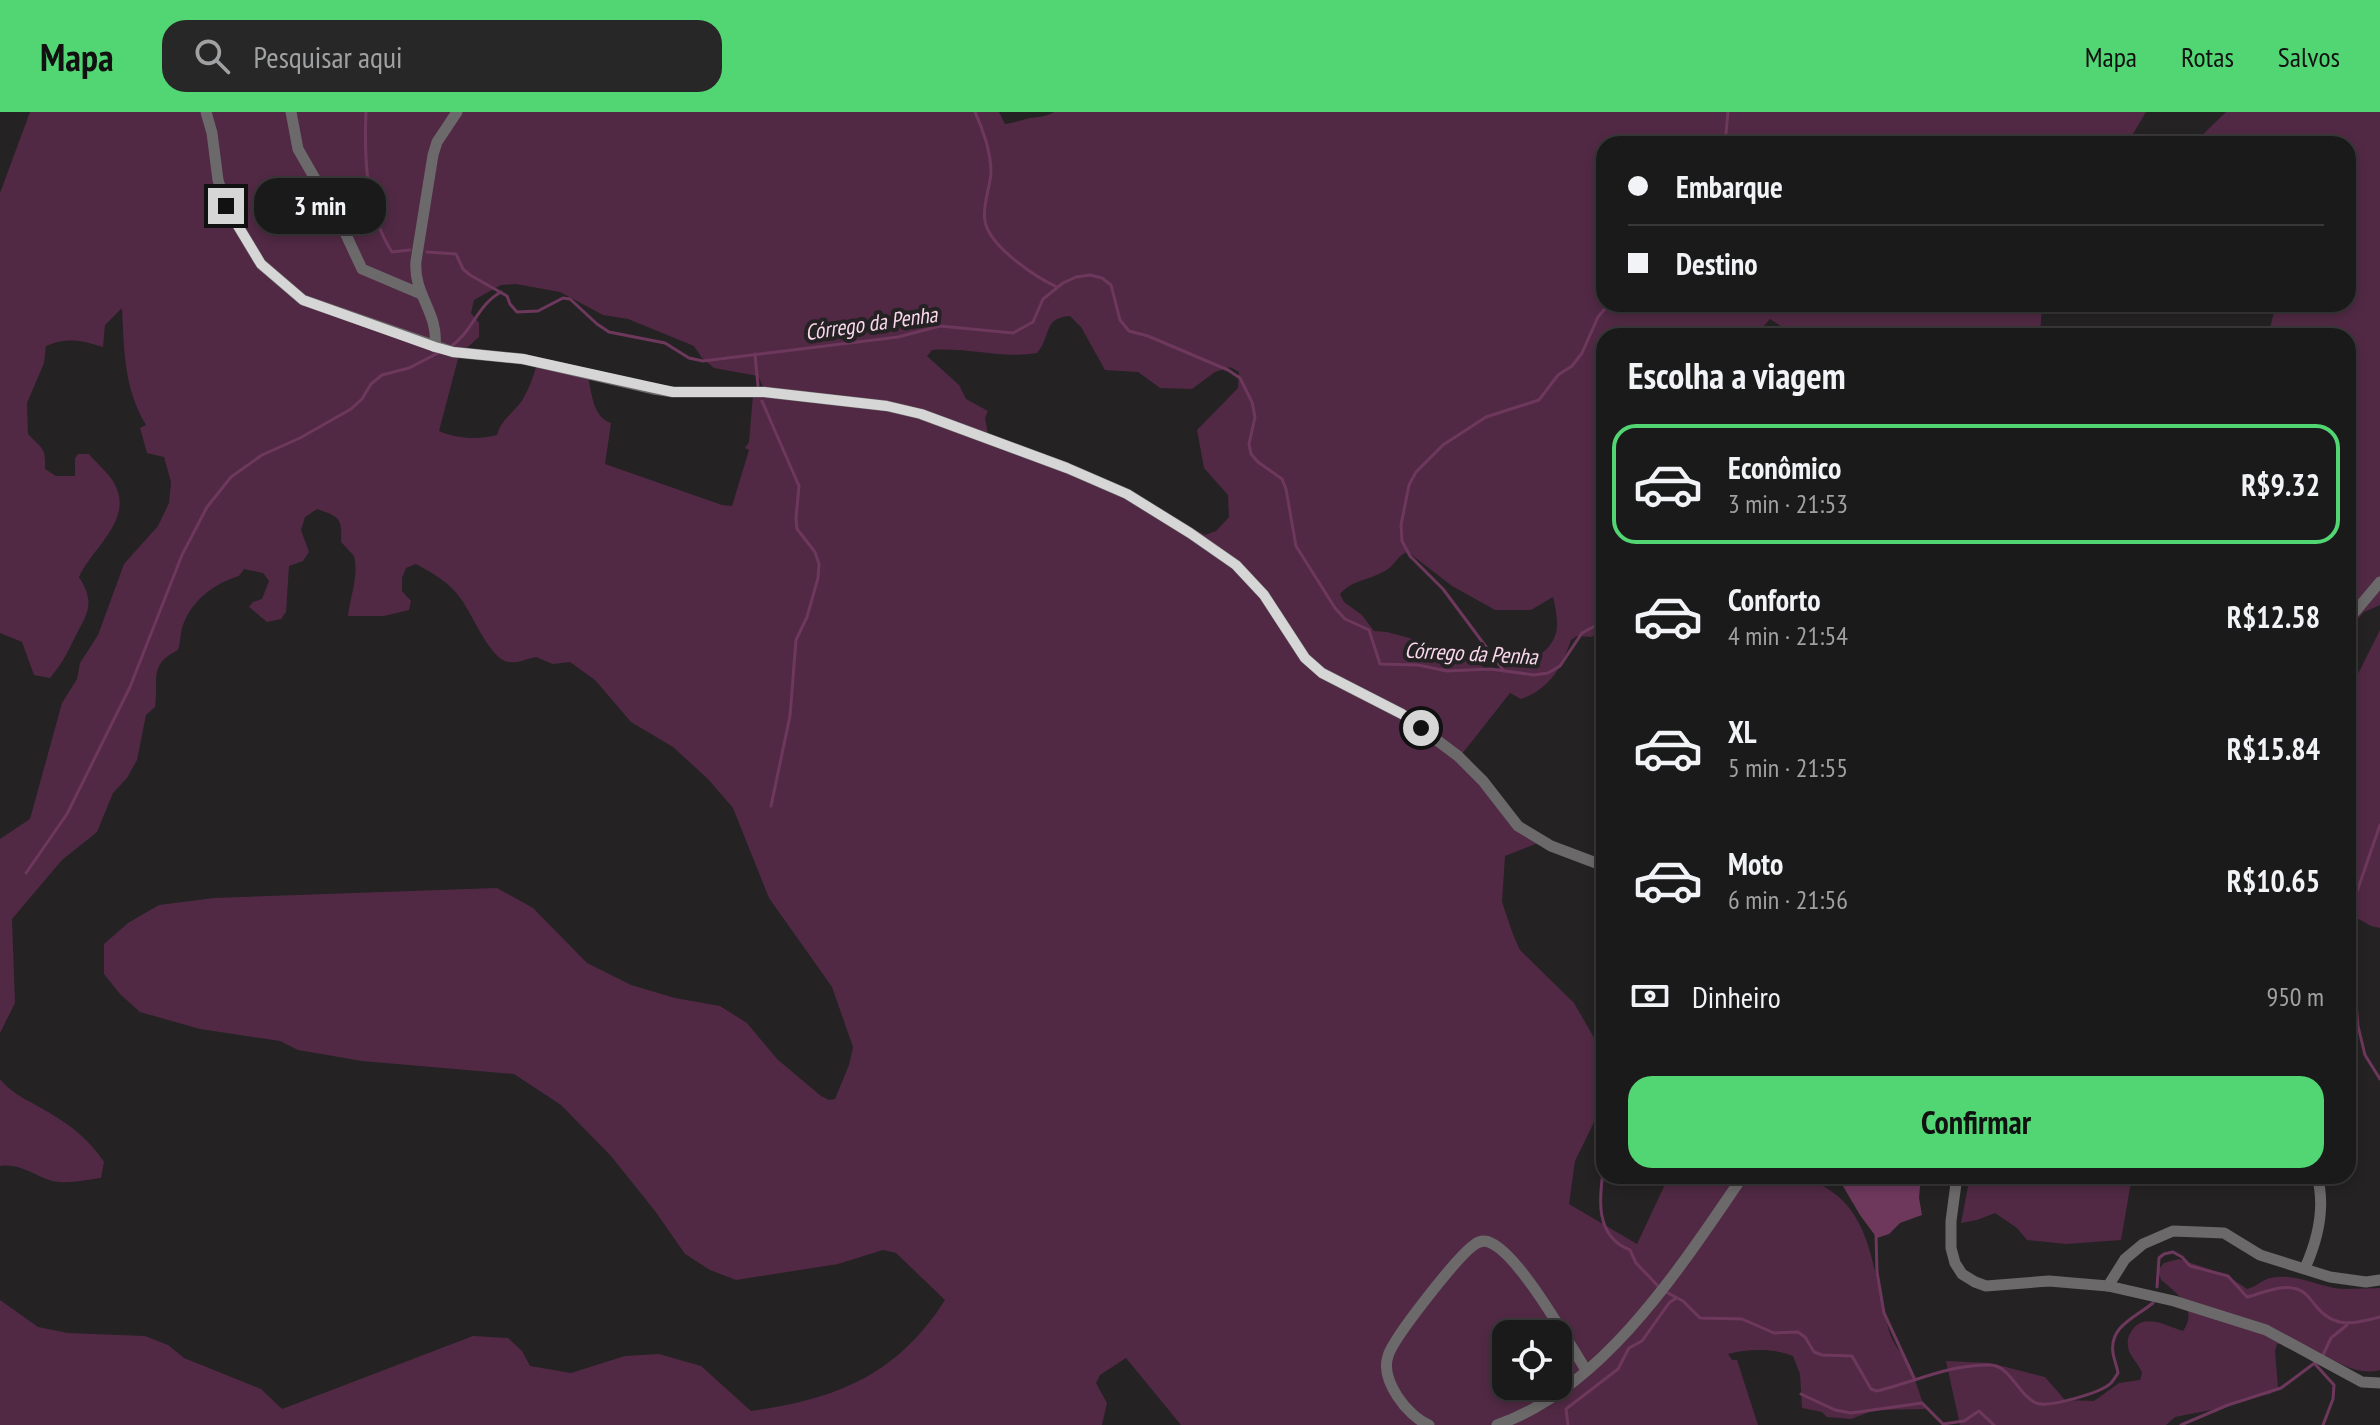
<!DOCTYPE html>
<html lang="pt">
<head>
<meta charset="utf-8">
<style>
	:root { --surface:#1b1a1a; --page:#282727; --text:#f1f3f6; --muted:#a0a1a2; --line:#393839; --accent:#52d673 }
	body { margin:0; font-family:"PT Sans Narrow",sans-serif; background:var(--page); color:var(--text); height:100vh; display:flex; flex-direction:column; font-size:30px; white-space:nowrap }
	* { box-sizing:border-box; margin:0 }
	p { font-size:26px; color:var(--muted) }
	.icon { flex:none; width:44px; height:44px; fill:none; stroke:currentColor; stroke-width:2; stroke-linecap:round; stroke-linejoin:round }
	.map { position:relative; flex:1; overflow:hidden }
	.sheet { position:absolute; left:1596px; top:216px; width:760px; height:856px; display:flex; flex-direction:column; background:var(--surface); border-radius:24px; box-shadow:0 4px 12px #0003,0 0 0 2px var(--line) }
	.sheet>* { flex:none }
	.hud { position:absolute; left:1596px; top:24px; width:760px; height:176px; border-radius:24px; box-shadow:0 4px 12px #0003,0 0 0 2px var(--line); display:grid; align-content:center; height:176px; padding:0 32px; background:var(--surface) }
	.buttons { position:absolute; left:1492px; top:1208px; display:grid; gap:16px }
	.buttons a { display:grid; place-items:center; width:80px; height:80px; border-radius:16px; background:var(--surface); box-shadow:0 4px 12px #0003,0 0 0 2px var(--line); font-size:40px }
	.end { position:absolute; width:36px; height:36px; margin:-18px; border:10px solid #d7d6d7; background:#111; box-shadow:0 0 0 4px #111 }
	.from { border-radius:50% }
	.bubble { position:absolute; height:56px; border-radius:24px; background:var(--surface); box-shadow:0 4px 12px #0003,0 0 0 2px var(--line); font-size:26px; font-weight:700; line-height:56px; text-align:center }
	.hud b { display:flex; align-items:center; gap:28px; height:76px; font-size:30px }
	.hud b+b { border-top:2px solid var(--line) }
	.hud i { width:20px; height:20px; background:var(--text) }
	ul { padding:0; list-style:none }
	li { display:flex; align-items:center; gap:24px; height:120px; margin:0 16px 12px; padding:0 16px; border:4px solid transparent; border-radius:24px }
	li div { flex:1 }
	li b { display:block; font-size:30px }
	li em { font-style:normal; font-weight:700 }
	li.current { border-color:var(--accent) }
	li>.icon { width:72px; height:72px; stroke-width:1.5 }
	h2 { padding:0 32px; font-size:36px; line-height:96px }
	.pay { display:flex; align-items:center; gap:20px; height:88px; padding:0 32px; font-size:30px }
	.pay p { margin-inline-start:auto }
	.button { display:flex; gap:16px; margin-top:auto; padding:16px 32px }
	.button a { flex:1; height:92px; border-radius:24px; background:var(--accent); color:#111; font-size:32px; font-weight:700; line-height:92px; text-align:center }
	header { display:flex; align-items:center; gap:48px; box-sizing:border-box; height:112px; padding:0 40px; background:var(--accent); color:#111 }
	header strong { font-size:38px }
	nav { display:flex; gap:44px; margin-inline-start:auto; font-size:28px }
	.search { width:560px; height:72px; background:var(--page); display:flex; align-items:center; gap:20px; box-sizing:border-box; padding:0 28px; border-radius:24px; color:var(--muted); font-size:30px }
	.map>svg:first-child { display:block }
</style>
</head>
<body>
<header>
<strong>Mapa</strong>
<div class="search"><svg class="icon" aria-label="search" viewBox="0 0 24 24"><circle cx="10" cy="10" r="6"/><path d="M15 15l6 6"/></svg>Pesquisar aqui</div>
<nav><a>Mapa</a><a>Rotas</a><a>Salvos</a></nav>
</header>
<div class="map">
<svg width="2380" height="1313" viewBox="0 0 2380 1313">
	<rect width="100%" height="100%" fill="#242223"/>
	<g fill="#512944" fill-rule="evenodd">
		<path d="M30,0H999L1005,12C1014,11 1018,9 1026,7C1038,4 1044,6 1054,0H2146L2127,32H1604V192H2042L2040,224H1796L1770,207L1755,224H1604V516L1592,525L1577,524L1571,528C1562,555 1550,577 1521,587L1510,581L1458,647L1480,674L1543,729L1505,744L1502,790L1514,825L1520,838L1574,891L1604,943L1602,994L1575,1049L1569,1092L1637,1132L1669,1064H1729L1742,1071L1748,1064C1762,1064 1778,1062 1791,1064C1875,1078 1870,1155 1889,1219C1893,1233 1904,1243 1910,1256C1916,1269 1920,1284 1925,1297L1875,1298L1851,1307L1827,1305L1822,1300L1802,1296L1800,1262L1793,1244C1773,1236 1748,1237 1728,1242L1732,1248H1737L1758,1313H1181L1126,1246L1100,1263L1096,1271L1107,1291L1102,1313H0V1188L38,1215L68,1221L145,1224L168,1233L184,1246L261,1277L282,1297L473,1224L508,1226L522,1239L530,1254L571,1261L625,1244L659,1242L701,1254L751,1299C837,1287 897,1263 945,1188L896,1141L883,1138L838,1152L736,1168L710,1158L685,1142L655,1099L611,1044L561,993L514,962L362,949L298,938L280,929L200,917L140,900L120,882L104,862V832L128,811L159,793L214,786L497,776L533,796L587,851L631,873L675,886L720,894L747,911L777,947L821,984L829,988L835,987L849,953L853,935L832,875L769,786L733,696L708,667L673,635L631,610L595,568L570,550L553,552L536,545C525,547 516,553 505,549C488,542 472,502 461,487C449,470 434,462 416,452L406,456L402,466V479L411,489L409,498L384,504H348C350,484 359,465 354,444L341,430C342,406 340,405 317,397L305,405L301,418L309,440L303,449L289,454L286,500L281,507L267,510L249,495L253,490L262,487L269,469L263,461L244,457L239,464C215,471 192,488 183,513C180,521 181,530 178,538C148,553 159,567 155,595L146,603L137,648L127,666L113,681L97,720L62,748L12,807L15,891L0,921V727L30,707L62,591L77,567L80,551L98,523L124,452L158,414L169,391L171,370L164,345L147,341L140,316L146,313C124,277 124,237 122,196L105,213L103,235C81,228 67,225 46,234L44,251L27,291L28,322C42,337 46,335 45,357L56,364H75V346L78,342H89C97,352 108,360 114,371C135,407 92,436 79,465C97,493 86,503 73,529C66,544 60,554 50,566L34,563L22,530L0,521V81ZM516,172L560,180L603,203L628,207L694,234L702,246L714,256L758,264L764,277L753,283L749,330L745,336L749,338L732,394L722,393L605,352L611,311C593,305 592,282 588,265L537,252C533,265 529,278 521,290C512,302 501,308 497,323C479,328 457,327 439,319L459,243L479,225V211L471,201L474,188L501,173ZM1070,204L1081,215L1105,258L1138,260L1160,276L1192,277L1215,260L1230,255L1239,260L1238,276L1197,318L1204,356L1228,383L1229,405L1216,419L1205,423L1163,400L988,322L985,306L988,299L966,287L959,273L927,244L932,238C968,235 1001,247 1037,241C1052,224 1042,206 1070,204ZM1408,440L1452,474L1495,498H1531L1553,485C1555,494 1557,503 1557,512C1557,546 1514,557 1486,557L1465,541L1387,520L1374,519L1362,503L1344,490L1340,482C1353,467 1372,468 1388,457C1396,451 1399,442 1408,440ZM1506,1222H1558V1274H1506Z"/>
		<polygon points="2226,0 2380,0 2380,493 2364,500 2348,518 2348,224 2268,224 2276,192 2348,192 2348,32 2193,32"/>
		<polygon points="2380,518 2380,816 2371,814 2348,801 2348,573 2359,560"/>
		<path d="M0,967C13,984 35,991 53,1003C73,1015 91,1030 104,1050L101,1066C85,1068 64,1073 49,1068C32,1062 19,1051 0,1054Z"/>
		<polygon points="1970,1064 2132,1064 2121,1128 2066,1132 2027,1128 2017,1116 1995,1101 1977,1108 1961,1111"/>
		<path d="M2179,1147C2203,1155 2226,1161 2247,1177C2256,1175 2262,1168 2270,1166C2294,1161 2312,1172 2334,1176C2348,1178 2365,1176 2380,1176V1258C2343,1268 2314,1224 2277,1232L2275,1239L2278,1276L2270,1282L2245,1286L2216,1297L2175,1305L2166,1313H1960L1946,1249L1990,1251L2045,1265L2065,1288L2094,1289L2119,1271L2140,1268L2142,1261C2139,1253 2132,1246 2129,1239C2127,1232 2127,1226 2131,1220C2142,1199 2167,1214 2183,1219C2199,1197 2177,1181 2161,1168L2158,1158L2164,1151Z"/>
	</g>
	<polygon fill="#6e385d" points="1837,1064 1921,1064 1919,1086 1922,1103 1900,1111 1889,1122 1877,1126 1860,1103"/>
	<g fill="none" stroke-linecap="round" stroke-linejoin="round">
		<g stroke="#6e385d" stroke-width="3">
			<path d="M366,0C364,46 366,100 392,140L410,138"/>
			<path d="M975,0C983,17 991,41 991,60C990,77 982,93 985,109C989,134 1035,165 1057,175"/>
			<polyline points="1725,32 1728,0"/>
			<polyline points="427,140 456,142 463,157 470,163 507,184 510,192 517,200 538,199 563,186 570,187 597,212 609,220 665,231 689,246 703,249 898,225 940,214 1013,221 1033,210 1043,187 1063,171 1076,165 1090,163 1102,166 1111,173 1120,208 1129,219 1148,224 1228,258 1240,266 1252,290 1255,305 1249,332 1251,342 1258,350 1282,367 1286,377 1296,434 1335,496 1345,507 1369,518 1380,552 1418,553 1447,559 1491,557 1534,563 1548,561 1560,554 1582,521 1604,509"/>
			<path d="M450,235C472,221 477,193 501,180"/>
			<polyline points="755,242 758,274"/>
			<polyline points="762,289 799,374 796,406 797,417 815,440 819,452 818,466 807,505 796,528 790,604 771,694"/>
			<polyline points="1504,559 1443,477 1410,444 1402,429 1401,413 1409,373 1416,360 1443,333 1486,305 1539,288 1558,263 1572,254 1582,241 1598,205 1609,192"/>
			<polyline points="2380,713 2353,791 2351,835 2358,914 2365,943 2380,967"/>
			<polyline points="26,761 67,702 130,575 182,443 207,395 231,365 262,343 300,326 351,297 362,287 371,272 382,263 409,256 438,241"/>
			<path d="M1604,1053C1599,1085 1594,1124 1630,1138L1636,1151L1658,1174"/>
			<polyline points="1876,1123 1877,1160 1884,1201 1915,1268"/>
			<path d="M2157,1175L2159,1146L2164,1142L2173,1140L2182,1145L2190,1154L2228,1164L2247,1185C2264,1181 2279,1172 2297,1177C2306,1180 2310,1187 2316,1194C2334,1217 2355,1212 2380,1205"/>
			<path d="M1664,1179L1683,1189L1700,1206L1742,1207L1774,1221L1798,1220L1805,1225L1814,1240L1822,1243L1852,1244L1871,1277L1877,1279C1914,1270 1951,1252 1990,1253C2010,1253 2018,1283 2036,1291C2048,1296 2101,1281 2111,1271C2113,1269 2116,1264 2118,1261C2117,1254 2114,1248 2113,1241C2109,1214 2136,1205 2153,1191"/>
			<polyline points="2323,1243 2331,1226 2347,1213"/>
			<polyline points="2315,1252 2334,1273 2333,1287 2323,1313"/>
			<polyline points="1801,1282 1835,1298 1851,1301 1922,1291 1943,1312 1964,1309 1979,1299 1994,1313"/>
			<polyline points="1568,1313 1566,1297 1618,1257 1629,1236 1642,1229 1669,1191 1676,1186"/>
			<polyline points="2181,1313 2228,1293 2281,1276 2316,1250"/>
		</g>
		<g stroke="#6b696a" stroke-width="11">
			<polyline points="206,0 212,21 218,68 226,94 261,152 303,188 453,240 523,247 653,277 673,280 764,280 887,294 921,302 1067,356 1127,382 1190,421 1236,453 1264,483 1305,546 1322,561 1402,602 1458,644 1483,669 1518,714 1551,734 1604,754"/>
			<polyline points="291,0 298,37 341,112 362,157 421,182"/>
			<path d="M435,235C439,200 413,183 416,149L433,43L437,30L457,0"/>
			<polyline points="2348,508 2380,470"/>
			<polyline points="1957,1064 1951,1109 1951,1136 1955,1151 1962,1162 1975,1170 1986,1174 2049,1169 2108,1174 2174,1189 2266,1218 2362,1270 2380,1271"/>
			<path d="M2305,1156C2318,1127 2326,1096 2317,1064"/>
			<polyline points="2108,1174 2125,1147 2143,1132 2173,1119 2224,1121 2260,1143 2330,1165 2366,1170 2380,1168"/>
			<path d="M1429,1313C1407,1304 1380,1268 1388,1244C1393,1226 1458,1144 1474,1133C1479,1129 1485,1128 1491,1131C1520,1144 1567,1228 1586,1258"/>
			<path d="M1497,1313C1604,1276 1682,1153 1743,1064"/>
		</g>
	</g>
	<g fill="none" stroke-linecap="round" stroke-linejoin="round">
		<polyline stroke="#d7d6d7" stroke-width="10" points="226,94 261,152 303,188 435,235 453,240 523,247 673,280 764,280 887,294 921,302 1067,356 1127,382 1190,421 1236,453 1264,483 1305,546 1322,561 1402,602 1421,616"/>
	</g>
	<g text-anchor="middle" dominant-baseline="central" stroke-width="8" stroke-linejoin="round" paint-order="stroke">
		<g font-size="22" font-style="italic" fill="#fad7ec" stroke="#242223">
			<text transform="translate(871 211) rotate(-8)">Córrego da Penha</text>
			<text transform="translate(1471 541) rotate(3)">Córrego da Penha</text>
		</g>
	</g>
</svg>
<div class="buttons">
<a><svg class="icon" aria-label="locate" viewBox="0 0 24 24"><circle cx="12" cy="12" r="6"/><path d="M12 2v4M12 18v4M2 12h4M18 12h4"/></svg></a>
</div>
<i class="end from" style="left:1421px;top:616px"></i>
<i class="end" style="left:226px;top:94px"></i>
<div class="bubble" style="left:254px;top:66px;width:132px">3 min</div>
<div class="hud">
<b><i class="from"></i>Embarque</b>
<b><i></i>Destino</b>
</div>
<section class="sheet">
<h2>Escolha a viagem</h2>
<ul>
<li class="current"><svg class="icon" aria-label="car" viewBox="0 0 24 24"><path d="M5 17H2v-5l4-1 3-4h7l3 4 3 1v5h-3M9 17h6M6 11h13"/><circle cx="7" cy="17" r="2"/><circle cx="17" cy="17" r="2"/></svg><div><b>Econômico</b><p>3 min · 21:53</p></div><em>R$9.32</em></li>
<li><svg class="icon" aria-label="car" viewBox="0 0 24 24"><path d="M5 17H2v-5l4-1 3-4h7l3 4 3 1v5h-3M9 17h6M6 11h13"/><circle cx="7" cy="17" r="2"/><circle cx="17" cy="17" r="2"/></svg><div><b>Conforto</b><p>4 min · 21:54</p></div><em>R$12.58</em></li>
<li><svg class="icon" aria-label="car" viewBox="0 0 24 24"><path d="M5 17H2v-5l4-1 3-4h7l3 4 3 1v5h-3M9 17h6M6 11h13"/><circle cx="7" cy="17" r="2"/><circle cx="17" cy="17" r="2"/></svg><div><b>XL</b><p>5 min · 21:55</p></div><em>R$15.84</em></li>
<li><svg class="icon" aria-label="car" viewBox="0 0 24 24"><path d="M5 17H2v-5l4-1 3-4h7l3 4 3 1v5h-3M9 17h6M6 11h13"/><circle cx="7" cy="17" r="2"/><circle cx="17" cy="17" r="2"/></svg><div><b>Moto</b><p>6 min · 21:56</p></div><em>R$10.65</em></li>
</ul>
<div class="pay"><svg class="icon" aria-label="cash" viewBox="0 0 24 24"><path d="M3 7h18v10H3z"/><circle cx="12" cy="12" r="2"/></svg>Dinheiro<p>950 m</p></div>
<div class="button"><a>Confirmar</a></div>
</section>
</div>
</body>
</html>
